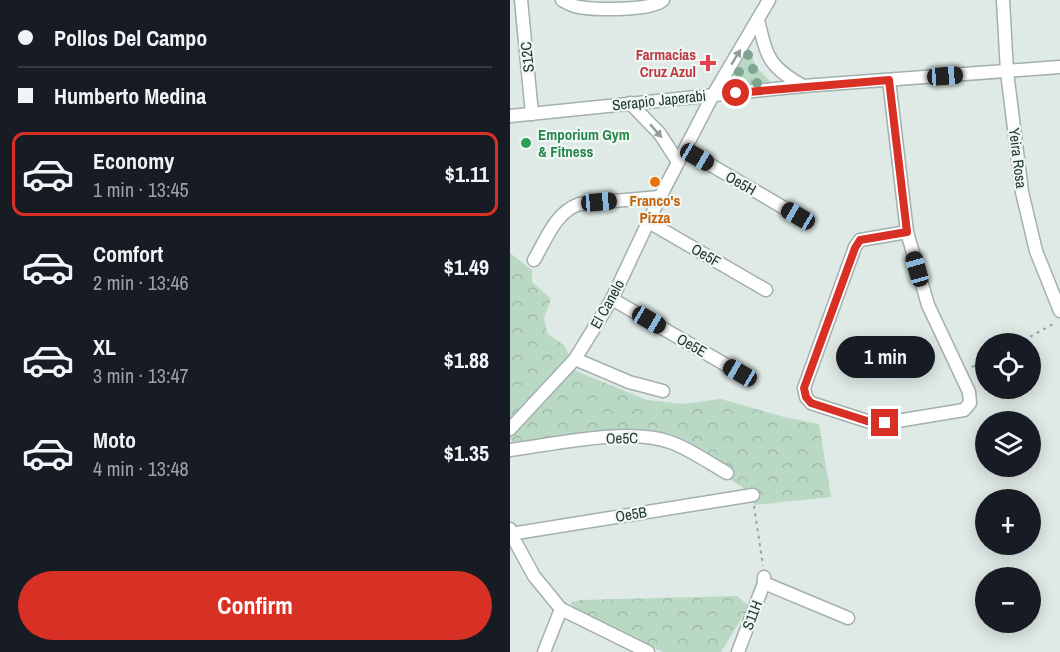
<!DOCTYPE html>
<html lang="en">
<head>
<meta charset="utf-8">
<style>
	:root { --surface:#171b24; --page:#242831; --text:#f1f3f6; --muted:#9ea1a6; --line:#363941; --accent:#d93025 }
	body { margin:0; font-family:"Archivo Narrow",sans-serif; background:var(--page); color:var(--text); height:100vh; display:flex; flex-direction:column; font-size:22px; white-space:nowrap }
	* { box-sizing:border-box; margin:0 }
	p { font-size:20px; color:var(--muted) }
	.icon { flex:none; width:33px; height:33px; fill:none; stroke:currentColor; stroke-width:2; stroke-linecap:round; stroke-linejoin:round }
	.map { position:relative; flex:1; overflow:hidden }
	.details { display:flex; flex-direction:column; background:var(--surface); width:510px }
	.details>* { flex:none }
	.top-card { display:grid; align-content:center; height:132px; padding:0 18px; background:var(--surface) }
	.buttons { position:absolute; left:465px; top:333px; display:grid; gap:12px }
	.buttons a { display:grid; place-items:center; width:66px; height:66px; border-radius:50%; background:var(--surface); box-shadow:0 3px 15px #0003; font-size:30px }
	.end { position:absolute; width:27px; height:27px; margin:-14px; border:8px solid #d93025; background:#fff; box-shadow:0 0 0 3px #fff }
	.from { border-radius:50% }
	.bubble { position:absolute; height:42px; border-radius:21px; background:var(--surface); box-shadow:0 3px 15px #0003; font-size:20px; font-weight:700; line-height:42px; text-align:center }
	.car { position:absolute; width:18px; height:36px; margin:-18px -9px; border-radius:8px; box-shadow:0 0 4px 2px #0007; background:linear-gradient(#222 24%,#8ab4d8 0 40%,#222 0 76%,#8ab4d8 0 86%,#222 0) }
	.top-card b { display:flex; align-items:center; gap:21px; height:57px; font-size:22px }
	.top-card b+b { border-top:2px solid var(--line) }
	.top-card i { width:15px; height:15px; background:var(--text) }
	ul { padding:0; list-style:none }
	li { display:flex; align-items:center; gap:18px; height:84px; margin:0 12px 9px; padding:0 6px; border:3px solid transparent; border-radius:12px }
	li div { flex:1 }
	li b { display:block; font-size:22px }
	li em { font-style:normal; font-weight:700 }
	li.selected { border-color:var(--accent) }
	li>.icon { width:54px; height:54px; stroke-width:1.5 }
	.primary-button { display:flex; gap:12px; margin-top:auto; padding:12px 18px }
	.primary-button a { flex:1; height:69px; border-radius:36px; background:var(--accent); color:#fff; font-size:24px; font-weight:700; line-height:69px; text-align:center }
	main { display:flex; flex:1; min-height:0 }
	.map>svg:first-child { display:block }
</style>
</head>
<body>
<main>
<section class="details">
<div class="top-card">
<b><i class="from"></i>Pollos Del Campo</b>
<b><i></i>Humberto Medina</b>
</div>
<ul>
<li class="selected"><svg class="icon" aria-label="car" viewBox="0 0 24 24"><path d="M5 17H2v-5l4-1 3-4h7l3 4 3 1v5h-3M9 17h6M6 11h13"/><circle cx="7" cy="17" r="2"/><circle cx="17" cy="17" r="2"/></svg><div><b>Economy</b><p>1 min · 13:45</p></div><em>$1.11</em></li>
<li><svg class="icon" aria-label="car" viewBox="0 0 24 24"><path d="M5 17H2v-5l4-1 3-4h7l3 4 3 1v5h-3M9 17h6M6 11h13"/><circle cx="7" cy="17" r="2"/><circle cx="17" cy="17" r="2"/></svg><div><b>Comfort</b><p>2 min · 13:46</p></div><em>$1.49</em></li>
<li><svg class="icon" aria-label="car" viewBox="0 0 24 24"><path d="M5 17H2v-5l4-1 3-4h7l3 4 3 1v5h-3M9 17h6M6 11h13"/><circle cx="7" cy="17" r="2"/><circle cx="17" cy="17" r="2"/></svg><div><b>XL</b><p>3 min · 13:47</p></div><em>$1.88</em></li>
<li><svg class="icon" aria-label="car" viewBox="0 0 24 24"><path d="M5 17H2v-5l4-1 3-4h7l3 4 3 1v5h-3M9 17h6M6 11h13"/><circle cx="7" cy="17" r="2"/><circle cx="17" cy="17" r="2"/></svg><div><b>Moto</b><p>4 min · 13:48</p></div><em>$1.35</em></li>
</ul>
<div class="primary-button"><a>Confirm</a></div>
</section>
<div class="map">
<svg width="550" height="652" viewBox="0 0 550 652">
	<defs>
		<pattern id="grass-tufts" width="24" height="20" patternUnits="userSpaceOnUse" patternTransform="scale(1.5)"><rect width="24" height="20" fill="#bad9c5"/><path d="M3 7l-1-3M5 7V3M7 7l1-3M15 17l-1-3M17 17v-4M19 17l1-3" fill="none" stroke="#a0bbaa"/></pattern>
		<pattern id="forest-crowns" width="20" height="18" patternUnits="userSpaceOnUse" patternTransform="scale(1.5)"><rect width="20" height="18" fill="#bad9c5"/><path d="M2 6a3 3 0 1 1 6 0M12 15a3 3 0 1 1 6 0" fill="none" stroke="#a0bbaa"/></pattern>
	</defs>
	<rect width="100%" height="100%" fill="#dfe9e6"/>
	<polygon fill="url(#grass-tufts)" points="239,48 246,67 262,83 216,88"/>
	<g fill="url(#forest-crowns)">
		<polygon points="0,253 22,270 22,282 41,299 34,318 37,333 55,346 66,371 137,400 173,404 211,399 274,417 309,424 321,497 244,505 243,494 161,442 93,433 4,443 0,439"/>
		<polygon points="227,596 239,606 211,652 153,652 68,612 60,603 70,600"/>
	</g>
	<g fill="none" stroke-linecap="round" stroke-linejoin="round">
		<defs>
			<g id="minor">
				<polyline points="11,0 22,114"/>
				<path d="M52,0C57,3 63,6 69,7C87,10 141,11 153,0"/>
				<polyline points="493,0 497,72 512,192 526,251 550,311"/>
				<path d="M248,20C257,57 258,66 293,86"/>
				<polyline points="379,80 397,232 418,305 459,392 460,403 454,410 375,423 360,422 301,403 296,397 294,388 345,247 350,240 397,232"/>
				<polyline points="120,103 150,134 168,162"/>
				<polyline points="0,116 293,86 550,67"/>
				<polyline points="175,150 288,216"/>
				<polyline points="137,221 256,290"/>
				<path d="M24,260C37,238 45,213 69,204L150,197"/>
				<polyline points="102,299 230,373"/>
				<polyline points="65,359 119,382 153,391"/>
				<polyline points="0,429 65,359 102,299 150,197 203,95 259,0"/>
				<path d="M0,450C45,444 118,427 160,442C180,449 199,463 217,473"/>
				<polyline points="0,529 1,534 24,576 51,609 138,652"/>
				<polyline points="0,534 243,495"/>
				<polyline points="254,583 338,618"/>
				<polyline points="34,652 51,609"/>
				<polyline points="228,652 254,583 254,577"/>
			</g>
		</defs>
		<use href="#minor" stroke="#a3b0ad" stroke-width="15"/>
		<g stroke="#82aaa2" stroke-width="2" stroke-dasharray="3 4.5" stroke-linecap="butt">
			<polyline points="507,344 545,323"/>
			<polyline points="462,367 476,360"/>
			<polyline points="244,506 253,566"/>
		</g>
		<use href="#minor" stroke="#fff" stroke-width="12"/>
	</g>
	<g fill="#7fa491">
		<circle cx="238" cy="55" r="5"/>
		<circle cx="243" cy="69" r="5"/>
		<circle cx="229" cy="72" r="5"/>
		<circle cx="247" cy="83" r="5"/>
		<circle cx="221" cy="85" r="5"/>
		<circle cx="235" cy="85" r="5"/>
	</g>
	<defs><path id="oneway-solid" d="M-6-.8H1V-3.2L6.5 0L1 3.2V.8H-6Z" transform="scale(1.5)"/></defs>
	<g fill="#909c9a">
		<use href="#oneway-solid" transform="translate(226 57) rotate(-59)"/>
		<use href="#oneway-solid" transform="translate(146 131) rotate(49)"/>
	</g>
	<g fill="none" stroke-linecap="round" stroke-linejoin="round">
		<polyline stroke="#d93025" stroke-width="8" points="226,93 379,80 397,232 350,240 345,248 294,388 296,397 301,403 360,422 375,423"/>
	</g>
	<path fill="#e0444e" stroke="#eff6f3" stroke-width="2" d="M195 54h6v6h6v6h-6v6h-6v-6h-6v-6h6z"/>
	<circle fill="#2e9e5b" stroke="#eff6f3" stroke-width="2" cx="16" cy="143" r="6"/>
	<circle fill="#e8710a" stroke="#eff6f3" stroke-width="2" cx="145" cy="182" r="6"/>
	<g text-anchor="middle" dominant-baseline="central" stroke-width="4.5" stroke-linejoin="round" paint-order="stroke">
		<g font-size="15" font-weight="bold" fill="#be3a42" stroke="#eff6f3" text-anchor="end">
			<text x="186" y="54">Farmacias<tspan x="186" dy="17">Cruz Azul</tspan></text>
		</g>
		<g font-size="15" fill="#223834" stroke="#eff6f3">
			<text transform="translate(17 57) rotate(-96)">S12C</text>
			<text transform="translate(149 100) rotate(-6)">Serapio Japerabi</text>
			<text transform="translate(508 158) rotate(83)">Yeira Rosa</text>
			<text transform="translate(231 183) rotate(30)">Oe5H</text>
			<text transform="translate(196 255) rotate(30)">Oe5F</text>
			<text transform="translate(97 304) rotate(-61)">El Canelo</text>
			<text transform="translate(182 345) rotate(30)">Oe5E</text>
			<text transform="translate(112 438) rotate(-1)">Oe5C</text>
			<text transform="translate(121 514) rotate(-9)">Oe5B</text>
			<text transform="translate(242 615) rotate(-69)">S11H</text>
		</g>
		<g font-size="15" font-weight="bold" fill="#27864d" stroke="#eff6f3" text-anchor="start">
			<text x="28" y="134">Emporium Gym<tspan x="28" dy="17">&amp; Fitness</tspan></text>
		</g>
		<g font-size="15" font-weight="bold" fill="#c56008" stroke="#eff6f3">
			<text x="145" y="200">Franco's<tspan x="145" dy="17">Pizza</tspan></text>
		</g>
	</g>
</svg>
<div class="buttons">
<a><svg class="icon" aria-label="locate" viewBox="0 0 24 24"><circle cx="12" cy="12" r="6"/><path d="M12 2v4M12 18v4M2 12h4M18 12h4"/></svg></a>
<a><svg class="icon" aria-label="layers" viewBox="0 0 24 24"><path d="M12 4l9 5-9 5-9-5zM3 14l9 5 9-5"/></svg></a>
<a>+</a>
<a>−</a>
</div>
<i class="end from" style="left:226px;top:93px"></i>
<i class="end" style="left:375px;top:423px"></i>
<div class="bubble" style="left:326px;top:336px;width:99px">1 min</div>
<i class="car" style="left:435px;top:76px;rotate:86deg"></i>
<i class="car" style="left:187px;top:157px;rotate:120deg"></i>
<i class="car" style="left:89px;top:202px;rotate:85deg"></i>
<i class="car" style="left:288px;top:216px;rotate:300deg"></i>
<i class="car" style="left:407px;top:269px;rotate:344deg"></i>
<i class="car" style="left:139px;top:320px;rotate:120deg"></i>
<i class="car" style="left:230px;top:373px;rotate:300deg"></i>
</div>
</main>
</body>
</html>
